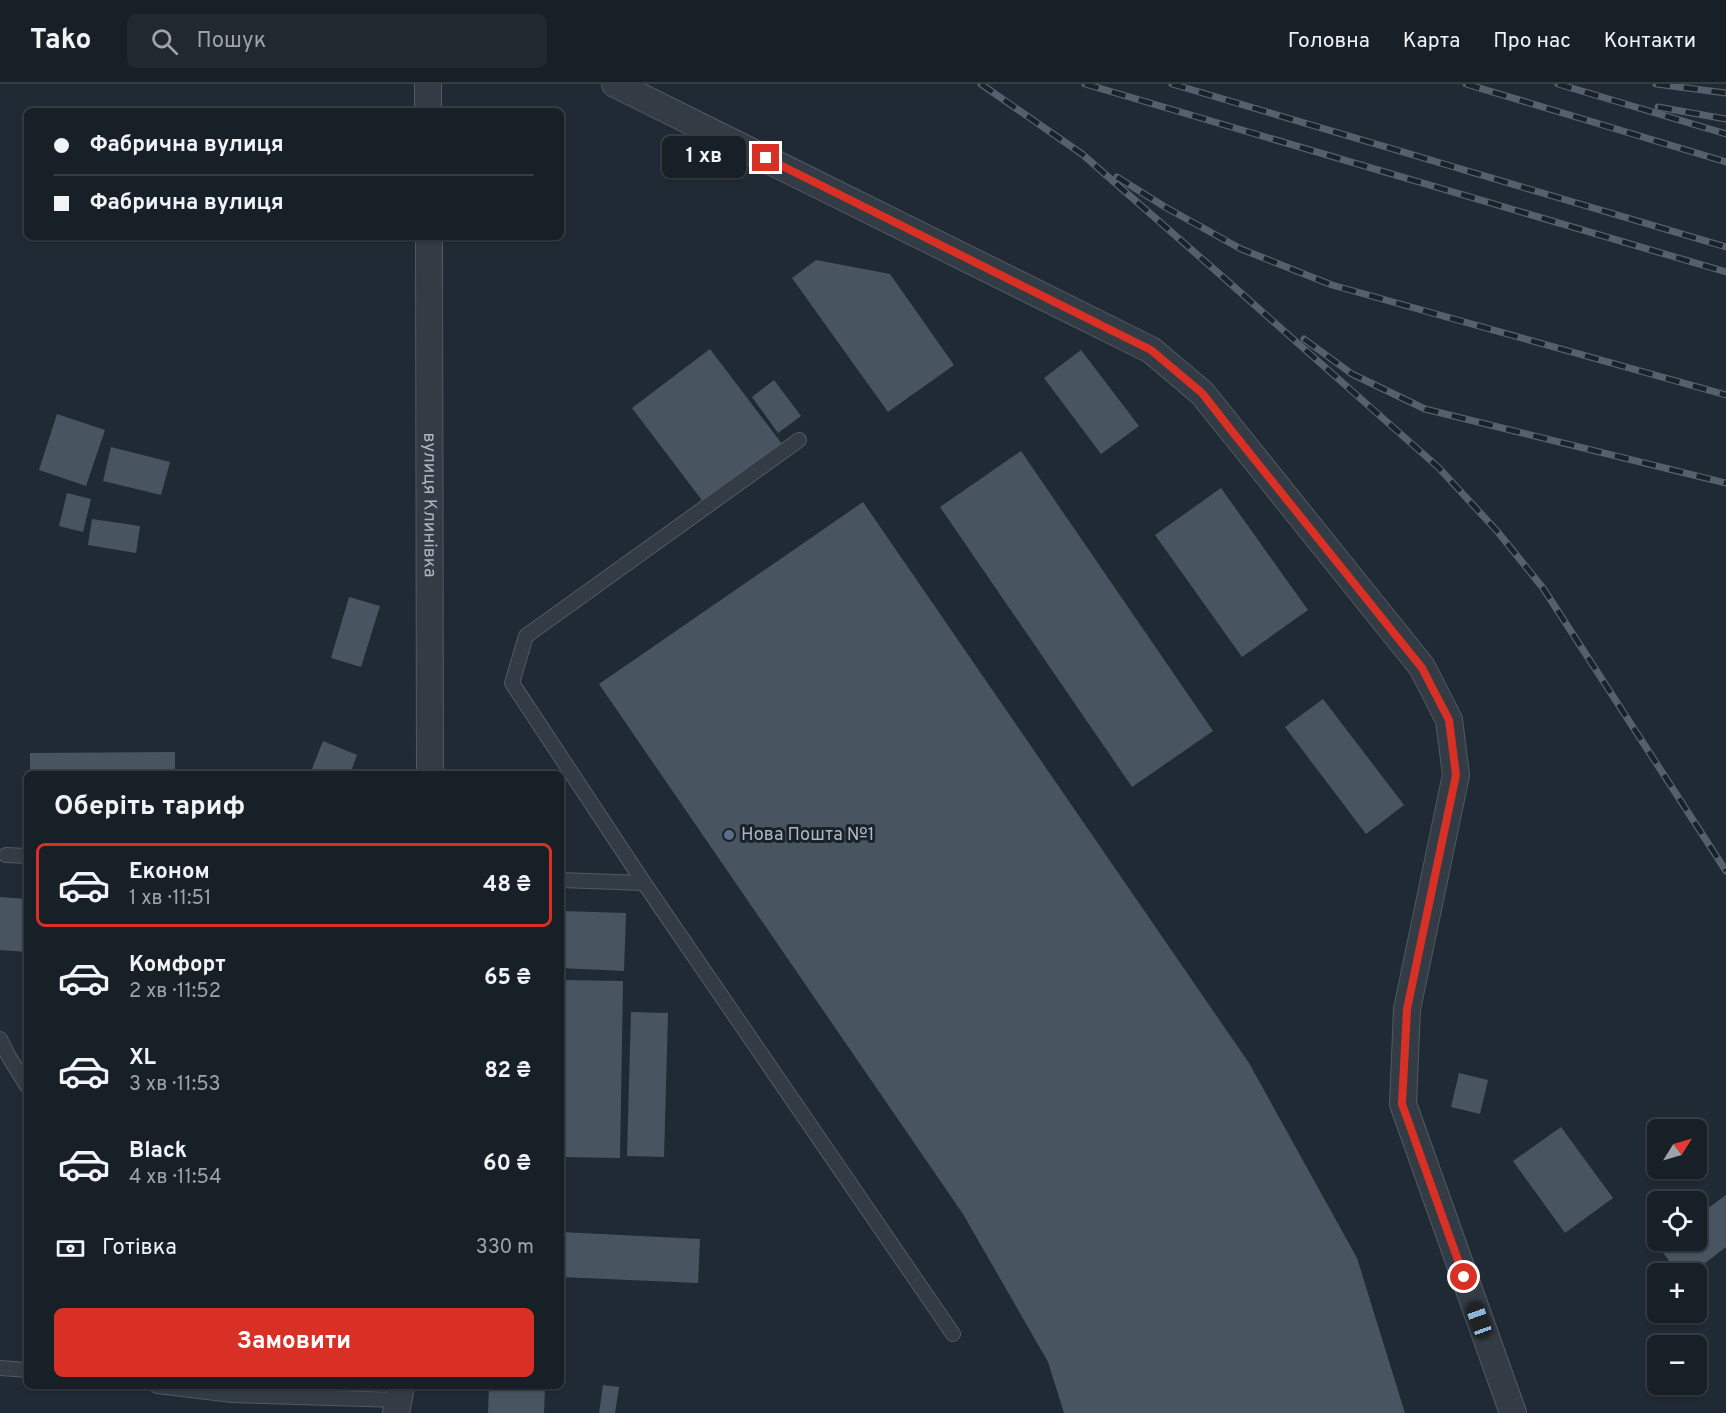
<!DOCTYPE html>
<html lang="uk">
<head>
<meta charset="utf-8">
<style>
	:root { --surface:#182027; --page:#21282f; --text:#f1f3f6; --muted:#9fa3a7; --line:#363e44; --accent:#d93025 }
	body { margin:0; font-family:Overpass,sans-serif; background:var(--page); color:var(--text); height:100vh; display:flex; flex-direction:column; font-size:22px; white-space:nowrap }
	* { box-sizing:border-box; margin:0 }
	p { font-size:20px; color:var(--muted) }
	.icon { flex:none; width:33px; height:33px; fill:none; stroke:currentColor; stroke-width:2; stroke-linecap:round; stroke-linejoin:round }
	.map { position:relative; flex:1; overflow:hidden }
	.panel { position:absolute; left:24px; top:687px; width:540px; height:618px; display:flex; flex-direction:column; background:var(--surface); border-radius:9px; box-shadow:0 2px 4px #0004,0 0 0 2px var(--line) }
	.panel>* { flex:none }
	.guide { position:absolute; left:24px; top:24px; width:540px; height:132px; border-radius:9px; box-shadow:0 2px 4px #0004,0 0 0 2px var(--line); display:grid; align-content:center; height:132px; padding:0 30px; background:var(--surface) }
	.needle { width:39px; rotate:53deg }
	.tools { position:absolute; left:1647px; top:1035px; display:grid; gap:12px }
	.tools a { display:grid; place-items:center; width:60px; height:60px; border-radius:9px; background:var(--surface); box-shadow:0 2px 4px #0004,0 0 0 2px var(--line); font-size:30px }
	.end { position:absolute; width:27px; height:27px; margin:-14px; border:8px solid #d93025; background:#fff; box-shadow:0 0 0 3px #fff }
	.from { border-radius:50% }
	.bubble { position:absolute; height:42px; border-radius:9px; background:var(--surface); box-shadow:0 2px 4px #0004,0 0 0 2px var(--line); font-size:20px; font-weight:700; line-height:42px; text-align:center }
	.car { position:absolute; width:18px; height:36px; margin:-18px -9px; border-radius:8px; box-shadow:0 0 4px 2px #0007; background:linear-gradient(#222 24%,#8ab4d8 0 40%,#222 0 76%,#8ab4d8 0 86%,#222 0) }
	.guide b { display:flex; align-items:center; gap:21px; height:57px; font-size:22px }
	.guide b+b { border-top:2px solid var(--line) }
	.guide i { width:15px; height:15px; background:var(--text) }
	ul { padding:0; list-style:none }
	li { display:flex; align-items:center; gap:18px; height:84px; margin:0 12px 9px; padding:0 18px; border:3px solid transparent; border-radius:9px }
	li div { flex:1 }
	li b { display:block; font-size:22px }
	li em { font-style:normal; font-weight:700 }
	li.selected { border-color:var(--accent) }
	li>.icon { width:54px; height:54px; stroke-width:1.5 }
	h2 { padding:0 30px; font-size:27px; line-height:72px }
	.pay { display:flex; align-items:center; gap:15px; height:66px; padding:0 30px; font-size:22px }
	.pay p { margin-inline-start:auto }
	.cta { display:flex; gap:12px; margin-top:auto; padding:12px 30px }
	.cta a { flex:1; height:69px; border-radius:9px; background:var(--accent); color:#fff; font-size:24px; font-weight:700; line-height:69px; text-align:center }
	header { display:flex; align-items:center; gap:36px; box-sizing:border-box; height:84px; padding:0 30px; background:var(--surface); border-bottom:2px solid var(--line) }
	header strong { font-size:28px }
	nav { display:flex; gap:33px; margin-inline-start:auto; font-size:21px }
	.search { width:420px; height:54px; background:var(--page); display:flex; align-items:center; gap:15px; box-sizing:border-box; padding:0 21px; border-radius:9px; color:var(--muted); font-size:22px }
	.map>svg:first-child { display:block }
</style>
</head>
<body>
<header>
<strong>Tako</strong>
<div class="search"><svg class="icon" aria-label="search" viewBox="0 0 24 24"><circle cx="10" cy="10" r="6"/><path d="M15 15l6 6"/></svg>Пошук</div>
<nav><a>Головна</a><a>Карта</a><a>Про нас</a><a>Контакти</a></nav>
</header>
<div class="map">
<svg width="1726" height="1329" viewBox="0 0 1726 1329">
	<rect width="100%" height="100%" fill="#202a34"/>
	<g fill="#485560">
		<polygon points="816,176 890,190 954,281 888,328 792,194"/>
		<polygon points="710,265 782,360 704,419 632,324"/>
		<polygon points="1081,266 1139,342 1101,370 1044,294"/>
		<polygon points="774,296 801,332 778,349 752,313"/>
		<polygon points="57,330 105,346 86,402 39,386"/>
		<polygon points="111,363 170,378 161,411 103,397"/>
		<polygon points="1021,367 1213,647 1132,703 940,423"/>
		<polygon points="1221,404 1308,526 1242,573 1155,451"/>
		<polygon points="67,409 91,415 83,448 59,442"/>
		<polygon points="863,418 1249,979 1357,1174 1405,1329 1064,1329 1048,1278 963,1130 599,600"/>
		<polygon points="92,435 140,442 136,469 88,461"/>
		<polygon points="349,513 380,522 361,583 331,574"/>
		<polygon points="1323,615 1404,721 1366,750 1285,643"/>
		<polygon points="323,657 357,671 350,690 310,690"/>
		<polygon points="175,668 175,690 30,690 30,669"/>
		<polygon points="0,813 27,815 27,868 0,866"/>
		<polygon points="561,827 626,829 624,887 561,884"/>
		<polygon points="561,896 623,897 620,1074 561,1073"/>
		<polygon points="631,928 668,929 664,1073 627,1072"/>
		<polygon points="1459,989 1488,996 1480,1030 1451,1023"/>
		<polygon points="1561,1043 1613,1114 1565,1149 1513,1077"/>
		<polygon points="1726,1111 1726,1163 1691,1190 1679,1190 1658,1162 1666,1156 1696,1156 1696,1133"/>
		<polygon points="561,1148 700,1155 698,1199 561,1193"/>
		<polygon points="603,1301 619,1303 615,1329 599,1329"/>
		<polygon points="489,1302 545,1302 544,1329 488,1329"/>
	</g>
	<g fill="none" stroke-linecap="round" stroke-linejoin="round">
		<defs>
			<g id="lane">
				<polyline points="799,356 526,552 512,599 644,799 953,1250"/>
				<polyline points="6,771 27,772"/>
				<polyline points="561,796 644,799"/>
				<polyline points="0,955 9,973 27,1002"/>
				<polyline points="0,1284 27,1286"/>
				<polyline points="157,1302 232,1311 399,1316"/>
			</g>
			<g id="street">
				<polyline points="428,0 428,27"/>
				<polyline points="615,0 1151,266 1202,309 1422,583 1449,636 1456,691 1407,925 1403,1020 1513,1329"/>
				<path id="s1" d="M429,153L430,690"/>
				<polyline points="396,1329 401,1302"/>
			</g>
		</defs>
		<use href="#lane" stroke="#515a63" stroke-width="16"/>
		<use href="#street" stroke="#515a63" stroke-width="28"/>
		<use href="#lane" stroke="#333c45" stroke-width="14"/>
		<use href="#street" stroke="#333c45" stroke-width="26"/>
		<defs>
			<g id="rail">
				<polyline points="981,0 1082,70 1232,201 1438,383 1497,447 1543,504 1726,787"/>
				<polyline points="1085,0 1726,188"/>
				<polyline points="1172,0 1726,163"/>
				<polyline points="1466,0 1726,78"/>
				<polyline points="1558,0 1726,50"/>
				<polyline points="1656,0 1726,9"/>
				<polyline points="1658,23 1726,35"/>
				<polyline points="1117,93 1165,123 1241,165 1332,201 1726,311"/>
				<polyline points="1304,255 1352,290 1425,325 1726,399"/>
			</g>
		</defs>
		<use href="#rail" stroke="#55606c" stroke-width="7"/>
		<use href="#rail" stroke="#192129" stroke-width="4.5" stroke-dasharray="14" stroke-linecap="butt"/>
	</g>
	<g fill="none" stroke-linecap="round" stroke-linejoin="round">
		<polyline stroke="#d93025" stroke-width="8" points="766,74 1151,266 1202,309 1231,346 1422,584 1449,636 1456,691 1407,925 1402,1020 1464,1193"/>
	</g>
	<circle fill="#5c6f8a" stroke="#192129" stroke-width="2" cx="729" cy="751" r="6"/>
	<g text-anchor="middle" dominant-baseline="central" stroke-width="6" stroke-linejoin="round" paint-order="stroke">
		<g font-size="18" fill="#adb7c2" stroke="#192129">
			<text stroke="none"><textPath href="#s1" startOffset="268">вулиця Клинівка</textPath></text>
		</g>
		<g font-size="18" fill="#adb7c2" stroke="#192129" text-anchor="start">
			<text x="741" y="751">Нова Пошта №1</text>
		</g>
	</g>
</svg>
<div class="tools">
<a><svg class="needle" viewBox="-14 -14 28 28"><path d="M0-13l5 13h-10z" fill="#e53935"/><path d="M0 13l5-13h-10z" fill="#9fa3a7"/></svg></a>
<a><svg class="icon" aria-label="locate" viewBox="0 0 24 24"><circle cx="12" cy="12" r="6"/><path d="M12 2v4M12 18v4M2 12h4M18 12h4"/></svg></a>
<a>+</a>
<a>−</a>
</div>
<i class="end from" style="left:1464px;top:1193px"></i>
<i class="end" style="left:766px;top:74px"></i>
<div class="bubble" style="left:662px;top:52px;width:84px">1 хв</div>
<i class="car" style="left:1479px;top:1236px;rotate:340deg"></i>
<div class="guide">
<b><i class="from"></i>Фабрична вулиця</b>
<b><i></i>Фабрична вулиця</b>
</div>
<section class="panel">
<h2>Оберіть тариф</h2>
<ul>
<li class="selected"><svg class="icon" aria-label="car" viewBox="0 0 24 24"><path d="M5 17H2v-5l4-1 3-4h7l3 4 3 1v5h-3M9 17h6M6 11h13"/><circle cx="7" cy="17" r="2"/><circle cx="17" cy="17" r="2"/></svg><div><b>Економ</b><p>1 хв · 11:51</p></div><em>48 ₴</em></li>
<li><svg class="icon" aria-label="car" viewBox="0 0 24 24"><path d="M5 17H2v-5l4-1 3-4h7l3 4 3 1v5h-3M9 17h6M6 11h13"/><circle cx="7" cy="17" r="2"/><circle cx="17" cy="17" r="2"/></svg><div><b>Комфорт</b><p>2 хв · 11:52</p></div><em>65 ₴</em></li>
<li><svg class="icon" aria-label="car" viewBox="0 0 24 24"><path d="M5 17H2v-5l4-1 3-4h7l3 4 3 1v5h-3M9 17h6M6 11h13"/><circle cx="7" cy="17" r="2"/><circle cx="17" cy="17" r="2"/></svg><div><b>XL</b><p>3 хв · 11:53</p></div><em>82 ₴</em></li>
<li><svg class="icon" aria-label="car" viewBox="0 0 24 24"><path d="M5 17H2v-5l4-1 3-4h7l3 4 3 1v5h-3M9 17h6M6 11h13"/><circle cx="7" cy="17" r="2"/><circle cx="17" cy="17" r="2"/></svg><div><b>Black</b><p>4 хв · 11:54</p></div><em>60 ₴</em></li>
</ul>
<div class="pay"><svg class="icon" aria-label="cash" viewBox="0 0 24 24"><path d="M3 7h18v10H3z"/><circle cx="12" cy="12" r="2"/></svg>Готівка<p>330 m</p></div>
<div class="cta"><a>Замовити</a></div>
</section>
</div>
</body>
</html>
